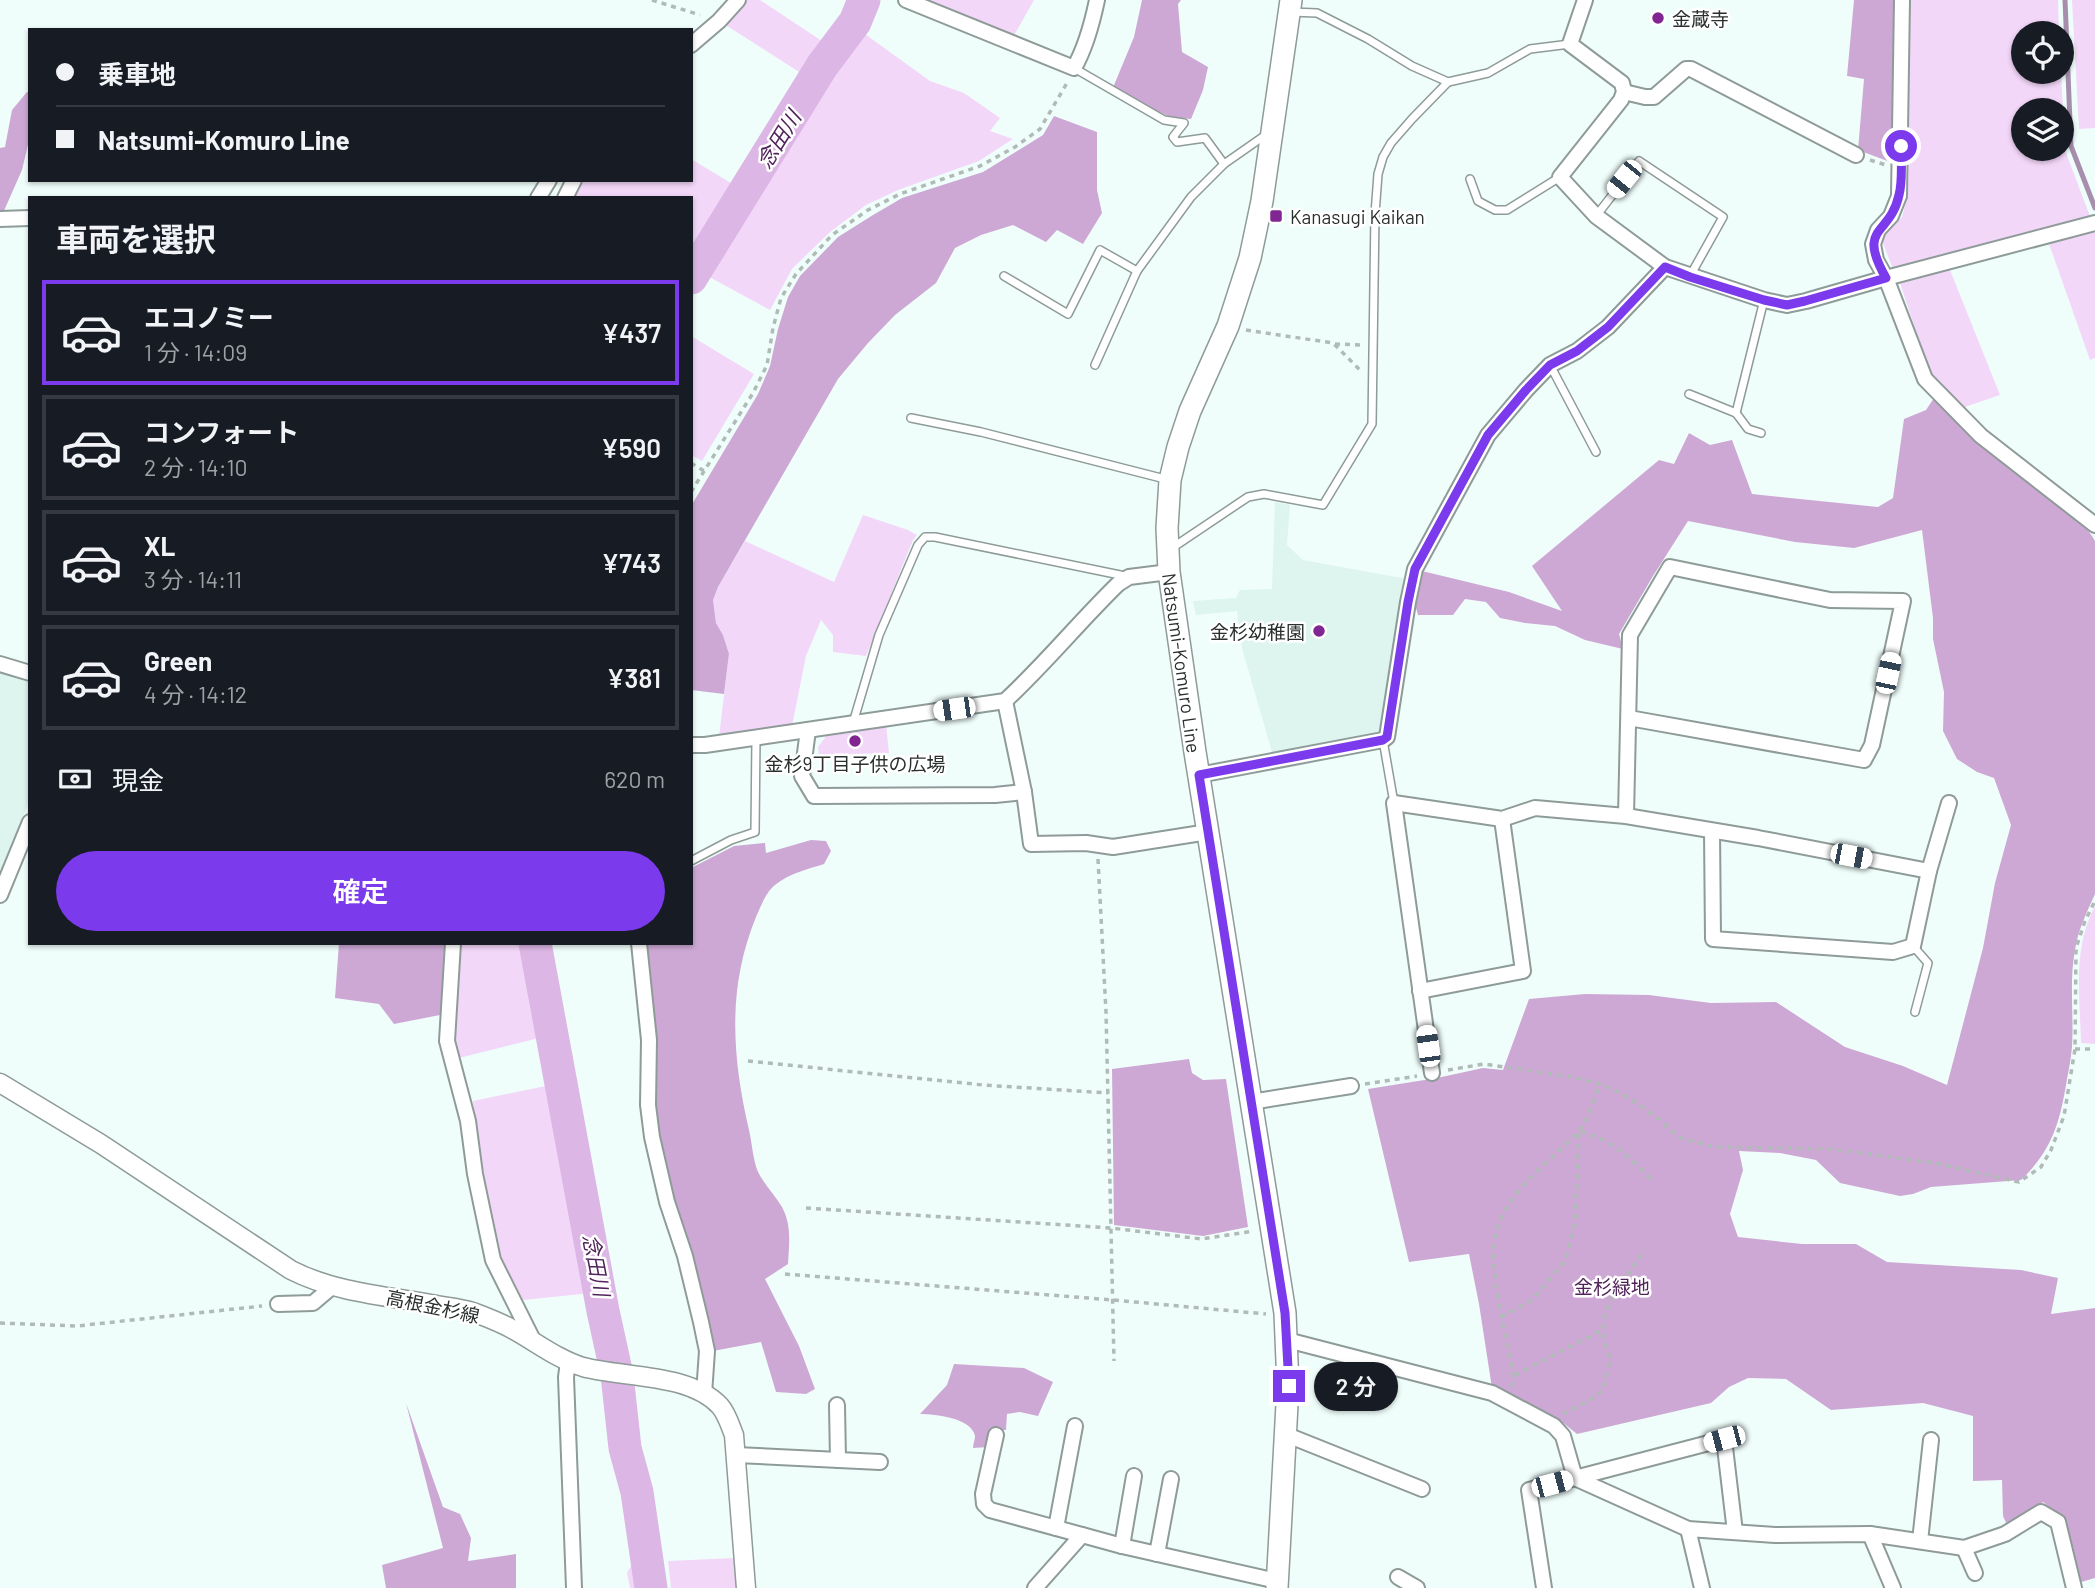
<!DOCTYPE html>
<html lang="ja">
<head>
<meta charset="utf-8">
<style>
	:root { --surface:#171b24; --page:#242831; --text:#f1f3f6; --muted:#9ea1a6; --line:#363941; --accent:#7c3aed }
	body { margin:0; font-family:Barlow,"Noto Sans JP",sans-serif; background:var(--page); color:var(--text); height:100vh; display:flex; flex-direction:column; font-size:26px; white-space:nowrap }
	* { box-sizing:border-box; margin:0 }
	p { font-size:23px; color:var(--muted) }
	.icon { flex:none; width:38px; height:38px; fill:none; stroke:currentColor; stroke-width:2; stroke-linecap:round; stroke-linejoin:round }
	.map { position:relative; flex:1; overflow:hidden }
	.drawer { position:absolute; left:28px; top:196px; width:665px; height:749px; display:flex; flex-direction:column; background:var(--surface); border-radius:0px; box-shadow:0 2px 5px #0004 }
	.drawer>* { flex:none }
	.guide { position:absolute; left:28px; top:28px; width:665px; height:154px; border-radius:0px; box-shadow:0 2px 5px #0004; display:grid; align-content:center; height:154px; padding:0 28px; background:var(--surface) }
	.controls { position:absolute; left:2011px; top:21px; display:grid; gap:14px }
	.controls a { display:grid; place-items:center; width:63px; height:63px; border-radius:50%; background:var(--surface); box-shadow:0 2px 5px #0004; font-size:35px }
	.end { position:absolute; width:32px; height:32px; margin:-16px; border:9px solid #7c3aed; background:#fff; box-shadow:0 0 0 4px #fff }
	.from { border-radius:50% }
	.bubble { position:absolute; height:49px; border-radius:24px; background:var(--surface); box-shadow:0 2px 5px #0004; font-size:23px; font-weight:600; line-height:49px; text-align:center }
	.car { position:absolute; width:21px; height:42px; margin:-21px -10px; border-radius:9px; box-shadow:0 0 5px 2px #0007; background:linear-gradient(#fff 24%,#345 0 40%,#fff 0 76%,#345 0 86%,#fff 0) }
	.guide b { display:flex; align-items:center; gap:24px; height:66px; font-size:26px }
	.guide b+b { border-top:2px solid var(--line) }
	.guide i { width:18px; height:18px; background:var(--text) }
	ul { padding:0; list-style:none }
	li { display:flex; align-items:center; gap:21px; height:105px; margin:0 14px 10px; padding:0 14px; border:4px solid var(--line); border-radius:0px }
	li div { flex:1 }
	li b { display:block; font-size:26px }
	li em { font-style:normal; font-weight:600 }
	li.selected { border-color:var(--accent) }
	li>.icon { width:63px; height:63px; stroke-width:1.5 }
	h2 { padding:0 28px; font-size:32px; line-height:84px }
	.pay { display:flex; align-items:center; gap:18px; height:77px; padding:0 28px; font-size:26px }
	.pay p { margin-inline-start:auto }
	.action { display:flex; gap:14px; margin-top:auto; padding:14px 28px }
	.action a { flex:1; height:80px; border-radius:42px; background:var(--accent); color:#fff; font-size:28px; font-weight:600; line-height:80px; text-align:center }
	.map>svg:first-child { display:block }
</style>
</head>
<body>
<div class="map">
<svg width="2095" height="1588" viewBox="0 0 2095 1588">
	<rect width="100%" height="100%" fill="#f0fefb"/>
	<g fill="#ddf4ef">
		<polygon points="1275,502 1290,505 1287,545 1303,560 1407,579 1381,735 1272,752 1242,648 1237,611 1196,615 1193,601 1236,598 1240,590 1272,589"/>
		<polygon points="0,672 30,682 30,799 0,872"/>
	</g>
	<g fill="#f3d7f9" fill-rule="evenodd">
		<polygon points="747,0 760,0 828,45 807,77 724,24"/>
		<polygon points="914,0 1034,0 1012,39"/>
		<path d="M1909,0H2058L2059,33H2023V72H2061L2065,150L2091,219L1893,269L1882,241L1889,229L1902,217L1908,194L1907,52ZM2023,110H2062V149H2023Z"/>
		<polygon points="2072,0 2095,0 2095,128 2079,129"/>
		<polygon points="858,29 930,81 964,93 1000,118 990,131 1013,139 979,161 898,190 866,205 830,232 792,269 770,310 702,273 827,70"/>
		<polygon points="691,159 741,189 691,267 691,198 574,198 583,180 691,180"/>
		<polygon points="2089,231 2095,232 2095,358 2090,360 2048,241"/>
		<polygon points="1948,265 2000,395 1962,408 1931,377 1899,280"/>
		<polygon points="691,336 754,374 702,461 691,455"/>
		<polygon points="863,515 908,530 917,535 913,540 866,656 833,652 833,635 821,620 806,656 792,726 719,737 729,654 723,635 716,623 713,600 718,587 745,541 834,582"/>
		<polygon points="886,724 889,753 819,755 818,747 827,735"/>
		<path d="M2095,906V1044L2081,1043C2080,997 2072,949 2095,906Z"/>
		<polygon points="458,943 529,943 555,1034 459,1058 452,1037"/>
		<polygon points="565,1082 611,1291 523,1300 500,1262 481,1172 473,1101"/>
		<polygon points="651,1506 659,1588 630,1588 627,1573 642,1548 637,1520 624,1511"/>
		<polygon points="734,1558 736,1588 671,1588 668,1561"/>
	</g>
	<g fill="#cda8d5">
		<polygon points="1142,0 1181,0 1178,4 1182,52 1208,67 1203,90 1191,119 1170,117 1112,90 1134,37"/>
		<polygon points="1854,0 1898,0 1898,165 1858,150 1864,79 1847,76"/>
		<polygon points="27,92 30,92 30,136 22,170 3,213 0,213 0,148 5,147 12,110"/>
		<polygon points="1054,116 1097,132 1097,190 1102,213 1083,244 1057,230 1046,242 1013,225 981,235 955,248 936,283 895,315 868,343 838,379 718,587 713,600 716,623 723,635 729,654 724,694 691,690 691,506 758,394 770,366 778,329 788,297 800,276 838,237 873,215 902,198 983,172 1043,135"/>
		<path d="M1934,398C1963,427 1996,452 2029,478C2052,497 2080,514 2095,541V894C2087,912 2078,930 2075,950C2069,982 2074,1015 2072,1047C2071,1058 2069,1069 2067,1079C2060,1122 2053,1149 2021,1180L1931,1187L1913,1194L1900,1196L1840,1183L1816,1160L1780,1153L1739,1151L1743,1170L1730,1214L1738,1237L1802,1244H1856L1887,1262L2021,1270L2058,1278L2051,1314L2095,1308V1578L2078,1583L2063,1518L2043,1502L2007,1525L2003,1516L2002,1480L1973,1481V1416L1923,1403L1831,1410L1786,1379L1748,1378L1729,1387L1711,1403L1577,1434L1557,1418L1492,1388L1479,1304L1469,1254L1409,1262L1368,1089L1437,1078L1483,1068L1503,1070L1529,999L1585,994L1649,995L1711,1003L1776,1002L1845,1047L1903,1066L1947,1085L1983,948L1995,883L2011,825L1994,778L1977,772L1957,759L1943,731L1944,692L1933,639V618L1922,530L1854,548L1795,542L1688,521L1653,576L1619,634L1623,649L1585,640L1555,626L1525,623L1500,618L1486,602L1465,599L1453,615H1418L1414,601L1422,571L1509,592L1562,611L1532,566L1659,460L1674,464L1689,433L1710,445L1732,440L1752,494L1878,507L1893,498L1904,419L1926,410Z"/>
		<path d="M811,840L826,841L831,851L824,864C808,869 788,874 775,885C766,892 761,906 756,917C727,988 732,1056 749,1130C752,1143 753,1160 758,1172C764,1184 775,1195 782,1207C792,1225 789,1245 788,1264L765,1279L799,1346L815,1389L806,1394L776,1392L761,1342L713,1351L709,1323L691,1254L664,1172L653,1103L655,1041L646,943H691V868L734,846L765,843L766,853Z"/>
		<polygon points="339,943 449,943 440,1015 394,1024 379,1004 335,998"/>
		<polygon points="1189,1059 1192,1073 1203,1080 1226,1079 1248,1227 1203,1236 1114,1225 1112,1069"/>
		<path d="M954,1364L1024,1368L1053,1382L1038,1416L1020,1412L1007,1414L1006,1430H993L989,1447L973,1448C973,1444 975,1440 975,1436C972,1418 935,1414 920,1414L947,1385Z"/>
		<polygon points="406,1403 443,1507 460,1514 471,1538 468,1561 516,1554 516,1588 386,1588 382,1565 443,1548"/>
	</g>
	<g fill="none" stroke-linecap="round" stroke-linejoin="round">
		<polyline stroke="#a78ead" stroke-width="5" points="2065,0 2071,146 2095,208"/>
		<g stroke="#dcb6e4" stroke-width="33">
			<polyline points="691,278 822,66 855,22 864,0"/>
			<polyline points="535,943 603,1311 617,1375 625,1448 637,1492 651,1588"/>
		</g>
		<defs>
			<g id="service">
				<polyline points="1291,12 1317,13 1368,39 1412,66 1448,82 1488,73 1530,49 1570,44"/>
				<polyline points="1074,68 1164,120 1184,123 1173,137 1177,142 1205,138 1224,164"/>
				<polyline points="1470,179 1478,201 1495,210 1507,210 1560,177"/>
				<polyline points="1596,216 1639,161 1723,217 1690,276"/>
				<polyline points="1004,276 1068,314 1100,250 1137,271"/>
				<polyline points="1095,365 1137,271 1191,197 1224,164 1267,134"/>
				<polyline points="1550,365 1596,452"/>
				<polyline points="1689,394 1736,413 1748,429 1761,433"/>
				<polyline points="1736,413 1764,300"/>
				<polyline points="911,418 981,432 1169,480"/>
				<polyline points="1172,548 1248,497 1264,494 1323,505 1372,424 1375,214 1378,174 1383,157 1391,143 1412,119 1448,82"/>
				<polyline points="853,723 879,635 918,545 925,537 935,537 1125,576"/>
				<polyline points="1383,740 1394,803"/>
				<polyline points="691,861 731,840 755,832 756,738"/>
				<polyline points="1913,946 1928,963 1915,1012"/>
			</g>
			<g id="minor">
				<path d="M906,0L1074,68C1086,47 1092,24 1097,0"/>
				<polyline points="1585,0 1570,44 1622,83 1624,92 1621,100 1560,177 1596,216 1665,267 1764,300 1787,305 1806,301 1886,278 2095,223"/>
				<polyline points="1902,0 1899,196 1891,216 1878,230 1873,244 1876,260 1886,278 1925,379 1981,436 2095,525"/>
				<polyline points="691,45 719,21 738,0"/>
				<polyline points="1624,92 1645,97 1654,97 1686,69 1691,69 1856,155"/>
				<polyline points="538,198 549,180"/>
				<polyline points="565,198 574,180"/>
				<polyline points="0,219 30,218"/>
				<polyline points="0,664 30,673"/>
				<polyline points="1005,701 1024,792 1031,844 1086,843 1113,847 1208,832"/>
				<polyline points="808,730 802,776 814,796 995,795 1024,792"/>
				<path d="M691,745H705L1005,701C1045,664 1079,622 1118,584L1129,577L1169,572"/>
				<polyline points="1199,775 1383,740 1387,737 1408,602 1415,569 1488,435 1526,390 1550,365 1577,351 1608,327 1665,267"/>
				<polyline points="1626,816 1630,635 1670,567 1830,600 1903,601 1872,745 1864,760 1629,718"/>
				<polyline points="1712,831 1713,939 1893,952 1913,946 1929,871"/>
				<polyline points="0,895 30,822"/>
				<polyline points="453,943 447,1041 468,1121 475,1174 493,1260 534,1342"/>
				<polyline points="639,943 649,1040 648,1105 652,1137 667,1202 685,1256 701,1322 707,1351 704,1394"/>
				<polyline points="1420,991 1523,971 1502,819"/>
				<polyline points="1432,1073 1394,803 1502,819 1535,808 1626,816 1758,838 1929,871 1949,803"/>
				<polyline points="1251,1102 1351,1086"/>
				<polyline points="278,1304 313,1303 333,1286"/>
				<polyline points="1287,1340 1492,1393 1554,1426 1563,1436 1575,1478 1688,1529 1775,1535 1870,1534 1964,1548 2005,1534 2041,1512 2058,1522 2074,1588"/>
				<polyline points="568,1362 566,1377 574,1588"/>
				<polyline points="837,1405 838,1460"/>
				<polyline points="996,1435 983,1494 984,1504 990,1510 1082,1535"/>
				<polyline points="1287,1435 1422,1489"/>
				<polyline points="736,1455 880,1462"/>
				<polyline points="1056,1528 1075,1426"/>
				<polyline points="1688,1529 1702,1588"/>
				<polyline points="1870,1534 1893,1588"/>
				<polyline points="1920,1541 1931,1440"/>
				<polyline points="1122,1546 1134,1476"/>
				<polyline points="1964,1548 1975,1573"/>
				<polyline points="1157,1554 1171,1479"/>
				<polyline points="1398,1577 1417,1588"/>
				<polyline points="1035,1588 1082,1535 1122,1546 1277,1581"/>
				<polyline points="1544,1588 1529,1490 1724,1439 1735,1532"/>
			</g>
			<path id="tertiary" d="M0,1083L101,1144L291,1270C334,1292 384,1296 431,1304C445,1307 459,1308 473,1312C486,1317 500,1322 512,1329C536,1342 557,1359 583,1367C624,1378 689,1373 720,1406C727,1414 730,1425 734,1435L746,1588"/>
			<polyline id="secondary" points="1277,1588 1288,1386 1285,1313 1195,752 1169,572 1167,528 1170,480 1178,447 1190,411 1228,326 1250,258 1262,201 1291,0"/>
		</defs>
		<use href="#service" stroke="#8e9b98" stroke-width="10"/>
		<use href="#minor" stroke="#8e9b98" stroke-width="18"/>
		<use href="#tertiary" stroke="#8e9b98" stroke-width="21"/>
		<use href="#secondary" stroke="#8e9b98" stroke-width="24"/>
		<g stroke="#b0bbb8" stroke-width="3.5" stroke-dasharray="5 5" stroke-linecap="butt">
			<polyline points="652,0 700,15"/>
			<polyline points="1870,160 1886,165"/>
			<polyline points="1246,330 1333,343 1360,370"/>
			<polyline points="1335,344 1362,345"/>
			<polyline points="691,463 704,471"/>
			<polyline points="691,492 753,393 767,365 773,328 781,298 796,274 832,235 868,210 900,194 980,166 1015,147 1040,129 1067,83"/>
			<polyline points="1098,859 1106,1012 1114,1361"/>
			<polyline points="2075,1049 2095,1049"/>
			<polyline points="748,1061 983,1085 1108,1093"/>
			<polyline points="1448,1070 1484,1064 1573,1077 1600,1084 1619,1092 1638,1104 1660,1120 1678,1137 1713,1147 1832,1149 1935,1163 2019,1182 2041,1167 2051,1150 2064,1116 2075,1049 2076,948 2085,921 2095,901"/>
			<polyline points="1365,1084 1417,1076"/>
			<polyline points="806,1208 1111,1228 1202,1239 1254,1231"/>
			<polyline points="785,1274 1113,1300 1266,1314"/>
			<path d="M1501,1317L1532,1300L1565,1261L1575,1224L1579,1131C1611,1139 1632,1158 1653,1182"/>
			<polyline points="0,1323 77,1326 262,1306"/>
			<polyline points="1515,1375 1602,1330"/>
			<path d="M1512,1387C1515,1373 1510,1360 1507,1345C1501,1316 1490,1267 1495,1238C1503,1193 1548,1164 1577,1133C1588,1121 1594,1099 1600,1084"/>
			<polyline points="1563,1414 1590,1400 1603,1390 1610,1359 1602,1330 1605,1315 1612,1298 1645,1250"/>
		</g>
		<use href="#service" stroke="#fff" stroke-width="7"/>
		<use href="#minor" stroke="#fff" stroke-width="14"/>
		<use href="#tertiary" stroke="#fff" stroke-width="18"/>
		<use href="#secondary" stroke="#fff" stroke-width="21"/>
	</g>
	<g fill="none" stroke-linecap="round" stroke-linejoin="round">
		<path stroke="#7c3aed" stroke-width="9" d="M1289,1386L1285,1313L1199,775L1383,740L1387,737L1408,602L1415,569L1488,435L1526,390L1550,365L1577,351L1608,327L1665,267L1690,277L1764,300L1787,305L1805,301L1886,278C1856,225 1890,237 1899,195C1903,180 1901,162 1901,146"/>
	</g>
	<g fill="#802592" stroke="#fff" stroke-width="2.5">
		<circle cx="1658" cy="18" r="7"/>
		<rect x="1269" y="209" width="14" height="14" rx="3.5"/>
		<circle cx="1319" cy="631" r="7"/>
		<circle cx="855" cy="741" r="7"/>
	</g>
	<g text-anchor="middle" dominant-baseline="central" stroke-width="5" stroke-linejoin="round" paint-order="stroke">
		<g font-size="19" fill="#2a302e" stroke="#fff" text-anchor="start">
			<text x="1672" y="18">金蔵寺</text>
			<text x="1290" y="216">Kanasugi Kaikan</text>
			<text x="1305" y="631" text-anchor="end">金杉幼稚園</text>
			<text x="855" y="763" text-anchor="middle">金杉9丁目子供の広場</text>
		</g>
		<g font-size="19" fill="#2a302e" stroke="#fff">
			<text transform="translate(1182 663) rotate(82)">Natsumi-Komuro Line</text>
			<text transform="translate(433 1306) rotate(12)">高根金杉線</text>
		</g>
		<g font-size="19" fill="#50235a" stroke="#fff">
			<text x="1612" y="1286">金杉緑地</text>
		</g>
		<g font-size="21" font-style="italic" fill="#50235a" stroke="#fff">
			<text transform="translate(778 139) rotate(-58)">念田川</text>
			<text transform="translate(597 1265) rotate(79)">念田川</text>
		</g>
	</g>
</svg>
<div class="controls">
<a><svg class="icon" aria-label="locate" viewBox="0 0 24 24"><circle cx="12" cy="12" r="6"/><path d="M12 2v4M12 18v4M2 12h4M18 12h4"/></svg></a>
<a><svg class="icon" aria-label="layers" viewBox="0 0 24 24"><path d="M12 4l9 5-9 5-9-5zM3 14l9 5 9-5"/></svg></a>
</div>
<i class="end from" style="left:1901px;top:146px"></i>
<i class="end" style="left:1289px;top:1386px"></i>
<div class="bubble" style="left:1314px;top:1362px;width:84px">2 分</div>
<i class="car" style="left:1624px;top:179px;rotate:219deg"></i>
<i class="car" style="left:1888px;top:673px;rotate:12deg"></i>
<i class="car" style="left:954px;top:709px;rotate:262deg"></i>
<i class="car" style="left:1851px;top:856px;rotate:101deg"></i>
<i class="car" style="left:1428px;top:1046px;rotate:352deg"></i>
<i class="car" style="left:1724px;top:1439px;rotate:255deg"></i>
<i class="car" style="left:1552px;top:1484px;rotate:75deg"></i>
<div class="guide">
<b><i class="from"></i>乗車地</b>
<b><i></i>Natsumi-Komuro Line</b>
</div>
<section class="drawer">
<h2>車両を選択</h2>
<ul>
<li class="selected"><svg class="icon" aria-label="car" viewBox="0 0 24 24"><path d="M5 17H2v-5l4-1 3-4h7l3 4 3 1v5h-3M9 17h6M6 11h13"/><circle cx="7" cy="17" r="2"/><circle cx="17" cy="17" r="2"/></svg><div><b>エコノミー</b><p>1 分 · 14:09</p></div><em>¥437</em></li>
<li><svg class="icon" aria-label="car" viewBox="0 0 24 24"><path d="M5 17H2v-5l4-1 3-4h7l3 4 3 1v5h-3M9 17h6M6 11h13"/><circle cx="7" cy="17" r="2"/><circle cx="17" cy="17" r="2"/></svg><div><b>コンフォート</b><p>2 分 · 14:10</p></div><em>¥590</em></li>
<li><svg class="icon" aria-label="car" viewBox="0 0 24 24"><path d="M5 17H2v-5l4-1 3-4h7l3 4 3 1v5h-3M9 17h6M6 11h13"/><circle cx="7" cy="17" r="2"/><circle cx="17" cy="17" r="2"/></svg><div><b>XL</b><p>3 分 · 14:11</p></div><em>¥743</em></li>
<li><svg class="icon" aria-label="car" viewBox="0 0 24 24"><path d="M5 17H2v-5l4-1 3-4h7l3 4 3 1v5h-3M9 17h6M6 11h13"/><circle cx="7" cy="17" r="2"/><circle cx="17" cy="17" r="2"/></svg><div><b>Green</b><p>4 分 · 14:12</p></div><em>¥381</em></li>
</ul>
<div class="pay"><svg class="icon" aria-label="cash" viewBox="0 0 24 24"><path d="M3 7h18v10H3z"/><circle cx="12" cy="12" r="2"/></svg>現金<p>620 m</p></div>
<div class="action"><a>確定</a></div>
</section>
</div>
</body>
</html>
